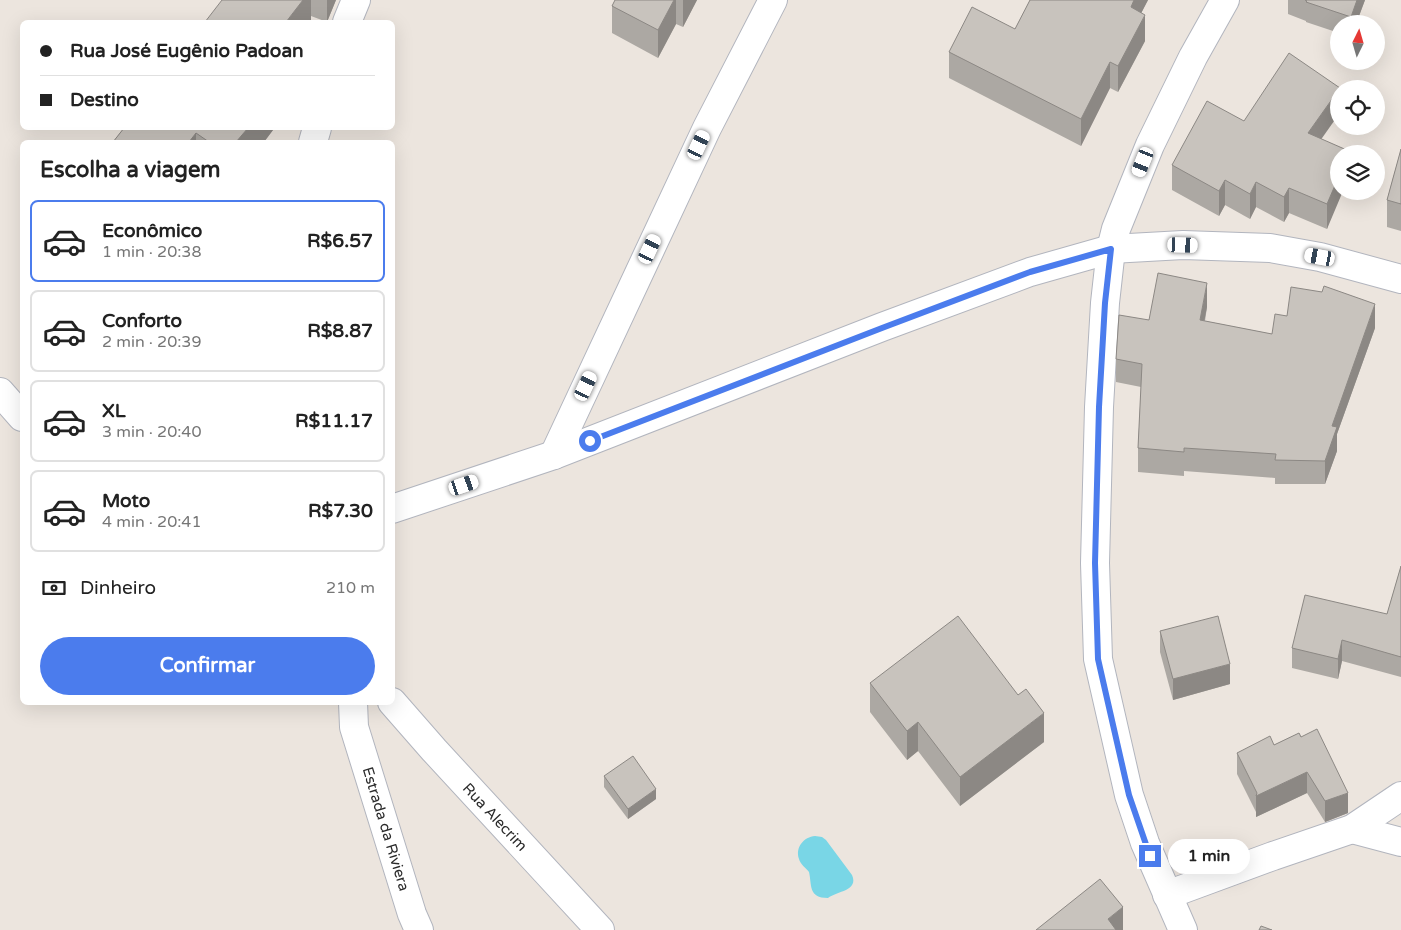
<!DOCTYPE html>
<html lang="pt">
<head>
<meta charset="utf-8">
<style>
	:root { --surface:#fff; --page:#f2f2f2; --text:#222; --muted:#767676; --line:#e0e0e0; --accent:#4b7ced }
	body { margin:0; font-family:"Varela Round",sans-serif; background:var(--page); color:var(--text); height:100vh; display:flex; flex-direction:column; font-size:19px; white-space:nowrap }
	* { box-sizing:border-box; margin:0 }
	p { font-size:16px; color:var(--muted) }
	.icon { flex:none; width:28px; height:28px; fill:none; stroke:currentColor; stroke-width:2; stroke-linecap:round; stroke-linejoin:round }
	.map { position:relative; flex:1; overflow:hidden }
	.side { position:absolute; left:20px; top:140px; width:375px; height:565px; display:flex; flex-direction:column; background:var(--surface); border-radius:8px; box-shadow:0 5px 20px #0002 }
	.side>* { flex:none }
	.top-card { position:absolute; left:20px; top:20px; width:375px; height:110px; border-radius:8px; box-shadow:0 5px 20px #0002; display:grid; align-content:center; height:110px; padding:0 20px; background:var(--surface) }
	.needle { width:32px; rotate:5deg }
	.controls { position:absolute; left:1330px; top:15px; display:grid; gap:10px }
	.controls a { display:grid; place-items:center; width:55px; height:55px; border-radius:50%; background:var(--surface); box-shadow:0 5px 20px #0002; font-size:25px }
	.end { position:absolute; width:22px; height:22px; margin:-11px; border:6px solid #4b7ced; background:#fff; box-shadow:0 0 0 2px #fff }
	.from { border-radius:50% }
	.bubble { position:absolute; height:35px; border-radius:18px; background:var(--surface); box-shadow:0 5px 20px #0002; font-size:16px; font-weight:700; line-height:35px; text-align:center }
	.car { position:absolute; width:15px; height:30px; margin:-15px -8px; border-radius:6px; box-shadow:0 0 4px 1px #0007; background:linear-gradient(#fff 24%,#345 0 40%,#fff 0 76%,#345 0 86%,#fff 0) }
	.top-card b { display:flex; align-items:center; gap:18px; height:48px; font-size:19px }
	.top-card b+b { border-top:1px solid var(--line) }
	.top-card i { width:12px; height:12px; background:var(--text) }
	ul { padding:0; list-style:none }
	li { display:flex; align-items:center; gap:15px; height:82px; margin:0 10px 8px; padding:0 10px; border:2px solid var(--line); border-radius:8px }
	li div { flex:1 }
	li b { display:block; font-size:19px }
	li em { font-style:normal; font-weight:700 }
	li.active { border-color:var(--accent) }
	li>.icon { width:45px; height:45px; stroke-width:1.5 }
	h2 { padding:0 20px; font-size:22px; line-height:60px }
	.pay { display:flex; align-items:center; gap:12px; height:55px; padding:0 20px; font-size:19px }
	.pay p { margin-inline-start:auto }
	.cta { display:flex; gap:10px; margin-top:auto; padding:10px 20px }
	.cta a { flex:1; height:58px; border-radius:30px; background:var(--accent); color:#fff; font-size:20px; font-weight:700; line-height:58px; text-align:center }
	.map>svg:first-child { display:block }
</style>
</head>
<body>
<div class="map">
<svg width="1401" height="930" viewBox="0 0 1401 930">
	<rect width="100%" height="100%" fill="#ece5de"/>
	<path fill="#79d6e6" d="M815,836L822,837L826,840L852,875C859,891 837,891 828,898C808,898 812,885 809,872C806,868 800,864 799,859C795,847 804,837 815,836Z"/>
	<g fill="none" stroke-linecap="round" stroke-linejoin="round">
		<defs>
			<g id="street">
				<polyline points="347,22 356,0"/>
				<polyline points="313,142 317,128"/>
				<polyline points="554,455 707,128 773,0"/>
				<polyline points="392,509 554,455 882,327 1030,272 1111,249 1183,245 1270,248 1320,257 1401,279"/>
				<polyline points="353,702 354,727 412,914 419,930"/>
				<polyline points="392,702 434,750 600,930"/>
				<polyline points="1352,829 1401,842"/>
				<polyline points="1167,895 1273,856 1352,829 1401,796"/>
				<polyline points="1183,930 1145,843 1129,795 1098,659 1095,563 1099,407 1105,303 1111,249 1116,229 1150,145 1193,57 1225,0"/>
			</g>
			<polyline id="secondary" points="0,392 22,417"/>
		</defs>
		<use href="#street" stroke="#b2b5be" stroke-width="30"/>
		<use href="#secondary" stroke="#b2b5be" stroke-width="30"/>
		<use href="#street" stroke="#fff" stroke-width="28"/>
		<use href="#secondary" stroke="#fff" stroke-width="28"/>
	</g>
	<g fill="#aca8a3">
		<polygon points="222,0 336,0 327,22 311,16 311,22"/>
		<polygon points="615,0 697,0 683,27 676,24 658,58 612,33 612,6"/>
		<polygon points="1030,0 1148,0 1141,13 1145,41 1118,92 1110,88 1081,146 949,78 949,52 1015,29"/>
		<polygon points="1288,0 1365,0 1356,24 1339,24 1339,33 1306,22 1306,21 1288,14"/>
		<polygon points="1340,89 1321,139 1349,154 1327,229 1289,213 1284,222 1256,207 1250,219 1225,205 1219,216 1172,190 1172,165"/>
		<polygon points="124,128 273,128 273,130 264,142 113,142"/>
		<polygon points="1401,149 1401,231 1387,227 1387,200"/>
		<polygon points="1207,307 1205,321 1272,334 1375,328 1337,434 1337,451 1325,484 1275,484 1275,478 1184,471 1184,476 1138,472 1138,448 1141,387 1116,382 1116,359 1149,320"/>
		<polygon points="1401,566 1401,677 1342,661 1338,679 1292,668 1292,648 1387,614"/>
		<polygon points="1160,631 1230,684 1173,700 1160,652"/>
		<polygon points="870,683 1044,742 960,806 918,751 907,760 870,712"/>
		<polygon points="1299,733 1348,813 1325,822 1307,793 1256,817 1256,812 1237,774 1237,753 1274,745"/>
		<polygon points="604,776 656,799 628,819 604,787"/>
	</g>
	<g fill="#8c8884">
		<polygon points="303,0 311,0 311,22 286,22"/>
		<polygon points="327,0 336,0 327,22"/>
		<polygon points="674,0 676,0 676,24 658,58 658,30"/>
		<polygon points="683,0 697,0 683,27"/>
		<polygon points="1134,0 1148,0 1131,33 1131,7"/>
		<polygon points="1357,0 1365,0 1356,24 1351,24 1351,17"/>
		<polygon points="1145,15 1145,41 1118,92 1118,66"/>
		<polygon points="1110,62 1110,88 1081,146 1081,119"/>
		<polygon points="1339,90 1339,114 1308,158 1308,133"/>
		<polygon points="248,128 273,128 273,130 264,142 236,142"/>
		<polygon points="196,133 196,142 189,142"/>
		<polygon points="1339,176 1339,191 1343,191 1327,229 1327,204"/>
		<polygon points="1225,180 1225,205 1219,216 1219,191"/>
		<polygon points="1256,182 1256,207 1250,219 1250,194"/>
		<polygon points="1289,188 1289,213 1284,222 1284,197"/>
		<polygon points="1207,283 1207,307 1200,343 1200,320"/>
		<polygon points="1375,304 1375,328 1337,434 1337,451 1325,484 1325,461 1332,426"/>
		<polygon points="1342,640 1342,661 1338,679 1338,659"/>
		<polygon points="1230,664 1230,684 1173,700 1173,679"/>
		<polygon points="1044,713 1044,742 960,806 960,777"/>
		<polygon points="918,722 918,751 907,760 907,731"/>
		<polygon points="1307,772 1307,793 1256,817 1256,796"/>
		<polygon points="656,789 656,799 628,819 628,809"/>
		<polygon points="1348,793 1348,813 1325,822 1325,801"/>
		<polygon points="1123,907 1123,930 1108,930 1108,919"/>
	</g>
	<g fill="#c8c3bd" stroke="#8c8884">
		<polygon points="222,0 303,0 286,22 205,22"/>
		<polygon points="615,0 674,0 658,30 612,6"/>
		<polygon points="1030,0 1134,0 1131,7 1145,15 1118,66 1110,62 1081,119 949,52 972,7 1015,29"/>
		<polygon points="1305,0 1357,0 1351,17 1306,2 1307,1"/>
		<polygon points="1289,53 1340,88 1308,133 1349,151 1348,154 1339,154 1339,176 1327,204 1289,188 1284,197 1256,182 1250,194 1225,180 1219,191 1172,165 1207,101 1244,121"/>
		<polygon points="124,128 248,128 236,142 209,142 196,133 189,142 113,142"/>
		<polygon points="1401,149 1401,204 1387,200"/>
		<polygon points="1158,273 1207,283 1200,320 1272,334 1275,314 1287,316 1291,287 1322,292 1324,286 1375,304 1332,426 1337,427 1325,461 1275,460 1276,454 1184,448 1184,452 1138,448 1142,364 1116,359 1119,315 1149,320"/>
		<polygon points="1401,566 1401,657 1342,640 1338,659 1292,648 1305,595 1387,614"/>
		<polygon points="958,616 1018,695 1026,689 1044,713 960,777 918,722 907,731 870,683"/>
		<polygon points="1218,616 1230,664 1173,679 1160,631"/>
		<polygon points="1317,729 1348,793 1325,801 1307,772 1256,796 1257,793 1237,753 1270,736 1274,745 1299,733 1301,737"/>
		<polygon points="633,756 656,789 628,809 604,776"/>
		<polygon points="1100,879 1123,907 1108,919 1116,930 1036,930"/>
		<polygon points="1261,926 1272,930 1259,930"/>
	</g>
	<g fill="none" stroke-linecap="round" stroke-linejoin="round">
		<polyline stroke="#4b7ced" stroke-width="6" points="590,441 882,328 1030,272 1111,249 1105,303 1099,407 1095,563 1098,659 1129,795 1150,856"/>
	</g>
	<g text-anchor="middle" dominant-baseline="central" stroke-width="4" stroke-linejoin="round" paint-order="stroke">
		<g font-size="15" fill="#2b2b2b" stroke="#fff">
			<text transform="translate(495 817) rotate(47)">Rua Alecrim</text>
			<text transform="translate(386 829) rotate(73)">Estrada da Riviera</text>
		</g>
	</g>
</svg>
<div class="controls">
<a><svg class="needle" viewBox="-14 -14 28 28"><path d="M0-13l5 13h-10z" fill="#e53935"/><path d="M0 13l5-13h-10z" fill="#767676"/></svg></a>
<a><svg class="icon" aria-label="locate" viewBox="0 0 24 24"><circle cx="12" cy="12" r="6"/><path d="M12 2v4M12 18v4M2 12h4M18 12h4"/></svg></a>
<a><svg class="icon" aria-label="layers" viewBox="0 0 24 24"><path d="M12 4l9 5-9 5-9-5zM3 14l9 5 9-5"/></svg></a>
</div>
<i class="end from" style="left:590px;top:441px"></i>
<i class="end" style="left:1150px;top:856px"></i>
<div class="bubble" style="left:1168px;top:839px;width:82px">1 min</div>
<i class="car" style="left:699px;top:145px;rotate:25deg"></i>
<i class="car" style="left:1143px;top:162px;rotate:202deg"></i>
<i class="car" style="left:1183px;top:245px;rotate:92deg"></i>
<i class="car" style="left:650px;top:249px;rotate:25deg"></i>
<i class="car" style="left:1320px;top:257px;rotate:280deg"></i>
<i class="car" style="left:586px;top:386px;rotate:25deg"></i>
<i class="car" style="left:464px;top:485px;rotate:71deg"></i>
<div class="top-card">
<b><i class="from"></i>Rua José Eugênio Padoan</b>
<b><i></i>Destino</b>
</div>
<section class="side">
<h2>Escolha a viagem</h2>
<ul>
<li class="active"><svg class="icon" aria-label="car" viewBox="0 0 24 24"><path d="M5 17H2v-5l4-1 3-4h7l3 4 3 1v5h-3M9 17h6M6 11h13"/><circle cx="7" cy="17" r="2"/><circle cx="17" cy="17" r="2"/></svg><div><b>Econômico</b><p>1 min · 20:38</p></div><em>R$6.57</em></li>
<li><svg class="icon" aria-label="car" viewBox="0 0 24 24"><path d="M5 17H2v-5l4-1 3-4h7l3 4 3 1v5h-3M9 17h6M6 11h13"/><circle cx="7" cy="17" r="2"/><circle cx="17" cy="17" r="2"/></svg><div><b>Conforto</b><p>2 min · 20:39</p></div><em>R$8.87</em></li>
<li><svg class="icon" aria-label="car" viewBox="0 0 24 24"><path d="M5 17H2v-5l4-1 3-4h7l3 4 3 1v5h-3M9 17h6M6 11h13"/><circle cx="7" cy="17" r="2"/><circle cx="17" cy="17" r="2"/></svg><div><b>XL</b><p>3 min · 20:40</p></div><em>R$11.17</em></li>
<li><svg class="icon" aria-label="car" viewBox="0 0 24 24"><path d="M5 17H2v-5l4-1 3-4h7l3 4 3 1v5h-3M9 17h6M6 11h13"/><circle cx="7" cy="17" r="2"/><circle cx="17" cy="17" r="2"/></svg><div><b>Moto</b><p>4 min · 20:41</p></div><em>R$7.30</em></li>
</ul>
<div class="pay"><svg class="icon" aria-label="cash" viewBox="0 0 24 24"><path d="M3 7h18v10H3z"/><circle cx="12" cy="12" r="2"/></svg>Dinheiro<p>210 m</p></div>
<div class="cta"><a>Confirmar</a></div>
</section>
</div>
</body>
</html>
